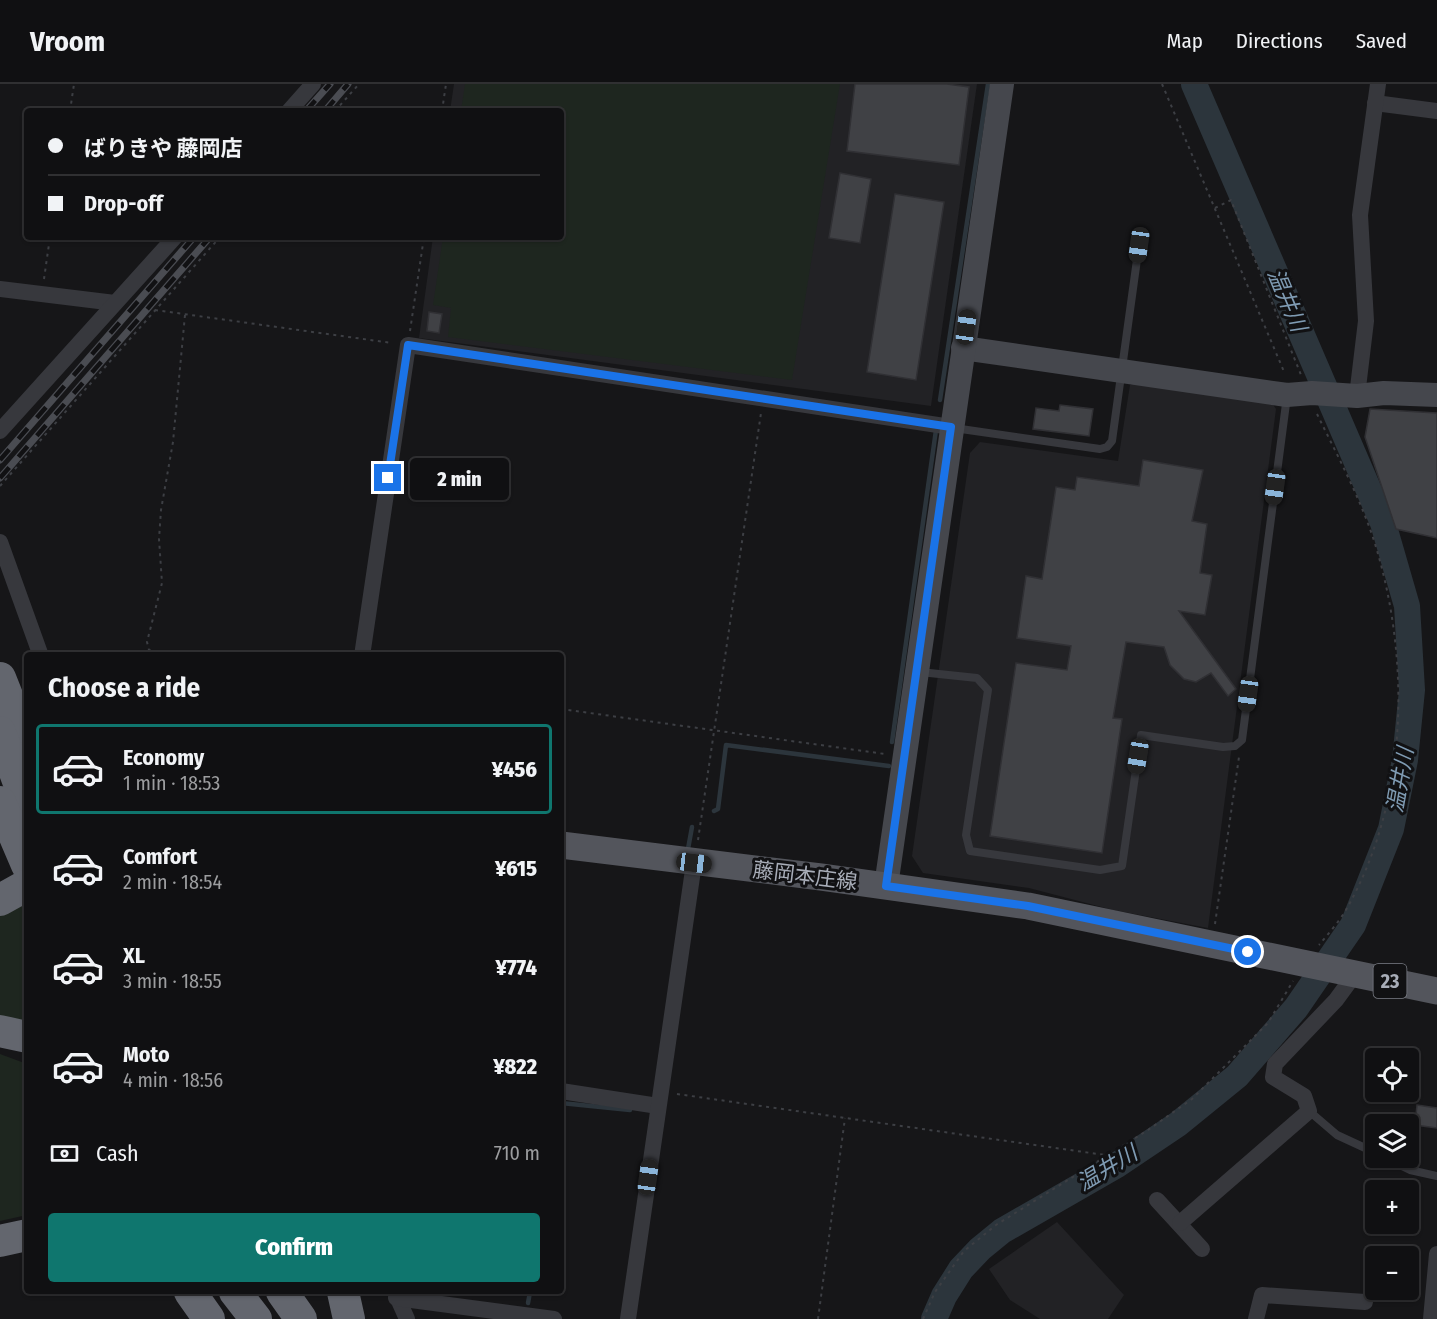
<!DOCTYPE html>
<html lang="en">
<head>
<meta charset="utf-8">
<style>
	:root { --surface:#101012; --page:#19191b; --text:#f1f3f6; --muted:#9c9d9f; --line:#303032; --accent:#0f766e }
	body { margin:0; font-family:"Fira Sans Condensed","Noto Sans JP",sans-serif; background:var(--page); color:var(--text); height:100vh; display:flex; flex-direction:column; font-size:22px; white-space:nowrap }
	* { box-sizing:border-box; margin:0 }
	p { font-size:20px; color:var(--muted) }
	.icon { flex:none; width:33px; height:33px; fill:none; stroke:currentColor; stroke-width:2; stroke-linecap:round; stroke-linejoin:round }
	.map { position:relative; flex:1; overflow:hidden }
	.side { position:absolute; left:24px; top:568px; width:540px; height:642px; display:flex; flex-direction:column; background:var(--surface); border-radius:6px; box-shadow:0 2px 4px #0004,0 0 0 2px var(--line) }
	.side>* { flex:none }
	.banner { position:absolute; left:24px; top:24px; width:540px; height:132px; border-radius:6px; box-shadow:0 2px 4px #0004,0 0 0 2px var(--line); display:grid; align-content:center; height:132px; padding:0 24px; background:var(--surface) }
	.fabs { position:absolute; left:1365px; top:964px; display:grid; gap:12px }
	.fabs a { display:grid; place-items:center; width:54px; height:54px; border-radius:6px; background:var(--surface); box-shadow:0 2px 4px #0004,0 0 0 2px var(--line); font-size:30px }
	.end { position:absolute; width:27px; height:27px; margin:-14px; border:8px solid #1a73e8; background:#fff; box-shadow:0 0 0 3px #fff }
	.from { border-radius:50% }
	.bubble { position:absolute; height:42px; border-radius:6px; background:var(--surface); box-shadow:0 2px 4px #0004,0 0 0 2px var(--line); font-size:20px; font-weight:800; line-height:42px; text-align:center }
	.car { position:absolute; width:18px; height:36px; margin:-18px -9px; border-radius:8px; box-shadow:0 0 4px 2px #0007; background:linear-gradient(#222 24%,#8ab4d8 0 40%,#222 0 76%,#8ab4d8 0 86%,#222 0) }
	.banner b { display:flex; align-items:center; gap:21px; height:57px; font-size:22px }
	.banner b+b { border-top:2px solid var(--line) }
	.banner i { width:15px; height:15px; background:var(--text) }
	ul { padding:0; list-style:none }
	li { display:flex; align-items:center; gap:18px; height:90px; margin:0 12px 9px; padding:0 12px; border:3px solid transparent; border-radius:6px }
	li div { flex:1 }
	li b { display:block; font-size:22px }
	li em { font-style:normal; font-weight:800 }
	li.on { border-color:var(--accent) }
	li>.icon { width:54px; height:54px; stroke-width:1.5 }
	h2 { padding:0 24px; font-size:27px; line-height:72px }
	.pay { display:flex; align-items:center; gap:15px; height:66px; padding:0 24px; font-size:22px }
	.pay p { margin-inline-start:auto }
	.primary-button { display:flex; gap:12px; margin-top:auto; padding:12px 24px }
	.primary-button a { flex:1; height:69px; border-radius:6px; background:var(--accent); color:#fff; font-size:24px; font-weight:800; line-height:69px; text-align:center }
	header { display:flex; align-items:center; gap:36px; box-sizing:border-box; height:84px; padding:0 30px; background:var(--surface); border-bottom:2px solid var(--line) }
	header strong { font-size:28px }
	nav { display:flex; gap:33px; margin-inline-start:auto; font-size:21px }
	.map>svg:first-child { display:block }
</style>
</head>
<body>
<header>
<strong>Vroom</strong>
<nav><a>Map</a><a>Directions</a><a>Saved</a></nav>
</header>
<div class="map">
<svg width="1437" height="1235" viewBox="0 0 1437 1235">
	<rect width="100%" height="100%" fill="#161618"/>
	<g fill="#222225">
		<polygon points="454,0 977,0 931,322 419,254 433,153 561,153 561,27 450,27"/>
		<polygon points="1137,298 1270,316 1276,325 1208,844 1113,826 1029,804 923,789 912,772 970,369 980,358 1118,377 1130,301"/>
		<polygon points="1057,1138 1124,1211 1108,1235 1040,1235 1010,1216 989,1185"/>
	</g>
	<g fill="#1e261f">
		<polygon points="465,0 840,0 792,296 448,253 451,224 433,221 443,153 561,153 561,27 461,27"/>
		<polygon points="24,814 27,821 27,943 0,937 0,829"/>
		<polygon points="0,970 27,980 27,1131 0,1137"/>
	</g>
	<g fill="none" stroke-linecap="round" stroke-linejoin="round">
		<g stroke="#2c353c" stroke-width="4.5">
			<polyline points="940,316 988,0"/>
			<polyline points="892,658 936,346"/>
			<polyline points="714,727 718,725 726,661 889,682"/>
			<polyline points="688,765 692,743"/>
			<polyline points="561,1019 630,1026"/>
			<polyline points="528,1219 530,1208"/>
		</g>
		<polyline stroke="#2c353c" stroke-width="26" points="934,1235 944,1212 961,1185 980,1165 1002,1147 1117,1081 1178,1040 1237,992 1296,924 1353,841 1391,745 1405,676 1412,606 1407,522 1383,439 1194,0"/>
	</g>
	<g fill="#404145" stroke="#303034" stroke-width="1.5">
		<polygon points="855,0 947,0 969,3 959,81 847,67"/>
		<polygon points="840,89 871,95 860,159 829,154"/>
		<polygon points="895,110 944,118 916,296 867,288"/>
		<polygon points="429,228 442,230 439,249 427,247"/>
		<polygon points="1060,321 1093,325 1089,352 1033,345 1036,324 1059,327"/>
		<polygon points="1370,325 1437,329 1437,454 1396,445 1365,353"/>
		<polygon points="1143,376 1203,386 1192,437 1207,440 1200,489 1212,491 1205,531 1179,527 1236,605 1228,612 1211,589 1196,598 1184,595 1170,581 1164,563 1126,558 1113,634 1122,635 1102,769 990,752 1016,579 1067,586 1071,562 1017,554 1026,492 1042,495 1056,403 1075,406 1077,393 1139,402"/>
		<polygon points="1417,1021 1437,1024 1437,1044 1415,1041"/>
	</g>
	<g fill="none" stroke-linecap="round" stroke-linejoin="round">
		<g stroke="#3d3f44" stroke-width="2" stroke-dasharray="3 4.5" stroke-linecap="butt">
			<polyline points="1162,0 1285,290"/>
			<polyline points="70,27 74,0"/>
			<polyline points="335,27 359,0"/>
			<polyline points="442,27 446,0"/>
			<polyline points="1215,124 1231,116 1301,291"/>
			<polyline points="44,195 50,153"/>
			<polyline points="155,226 392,259"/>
			<polyline points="185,231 173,358 161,426 159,455 162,499 147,558 149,566 186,572"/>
			<polyline points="410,247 424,153"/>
			<path d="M1317,330C1338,373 1362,417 1376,463C1410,577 1408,710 1351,817C1343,833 1330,848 1319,861"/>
			<polyline points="0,402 220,153"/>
			<polyline points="561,625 885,670"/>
			<polyline points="698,756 761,329"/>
			<polyline points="1215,840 1239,673"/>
			<polyline points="677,1010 1105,1071"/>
			<polyline points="818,1235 845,1034"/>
			<polyline points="923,1235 935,1208 964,1167 996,1141 1148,1046 1192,1015 1268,939 1293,897"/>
		</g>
		<g stroke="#37383d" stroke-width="8">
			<polyline points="954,344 1100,365 1107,363 1112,357 1139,161"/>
			<polyline points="920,588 977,594 988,606 966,751 970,767 1100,786 1122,782 1141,651 1223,663 1235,662 1242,656 1287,312"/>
			<polyline points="1309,1027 1337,1051 1376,1069"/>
			<polyline points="1385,1074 1410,1086 1437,1092"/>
		</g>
		<g stroke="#37383d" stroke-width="16">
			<polyline points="1375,19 1437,27"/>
			<polyline points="289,27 313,0"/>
			<polyline points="0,205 115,219"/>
			<polyline points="1357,312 1366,237 1360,131 1378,0"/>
			<polyline points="0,347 175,153"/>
			<polyline points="0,458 41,572"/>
			<polyline points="362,572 408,261 951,343"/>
			<polyline points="561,1007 658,1022"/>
			<polyline points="1157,1116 1202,1165"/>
			<polyline points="1180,1139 1309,1027 1304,1012 1273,993 1275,980 1336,916 1355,890"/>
			<polyline points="395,1208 407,1235"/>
			<polyline points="396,1214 554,1235"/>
			<polyline points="628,1235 694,779"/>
			<polyline points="1256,1235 1262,1211 1365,1218"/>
			<polyline points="1431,1235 1437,1170"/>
		</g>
		<g stroke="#45474d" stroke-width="24">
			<polyline points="963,264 1287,311 1312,309 1357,312 1384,309 1437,311"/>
			<polyline points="886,802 1002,0"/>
		</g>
		<polyline stroke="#53555c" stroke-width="27" points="561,761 821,793 1028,822 1437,907"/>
		<g stroke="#63666e" stroke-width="32">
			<polyline points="0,594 27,662"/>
			<polyline points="0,648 27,721"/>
			<polyline points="0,718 27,781"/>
			<polyline points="0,816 27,801"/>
			<polyline points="0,947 27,953"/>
			<polyline points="0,1157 27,1151"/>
			<polyline points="190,1208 209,1235"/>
			<polyline points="235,1208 256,1235"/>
			<polyline points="282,1208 301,1235"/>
			<polyline points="343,1208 349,1235"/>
		</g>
		<defs>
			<g id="rail">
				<polyline points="306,27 330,0"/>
				<polyline points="325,27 348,0"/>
				<polyline points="0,376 194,153"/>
				<polyline points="0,394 210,153"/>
			</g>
		</defs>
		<use href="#rail" stroke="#4a4c52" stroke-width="7"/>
		<use href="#rail" stroke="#111113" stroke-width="4.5" stroke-dasharray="14" stroke-linecap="butt"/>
	</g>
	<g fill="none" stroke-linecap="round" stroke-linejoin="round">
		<polyline stroke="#1a73e8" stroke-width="8" points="388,394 408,261 951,343 886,802 1028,822 1248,868"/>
	</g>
	<g text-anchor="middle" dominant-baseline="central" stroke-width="6" stroke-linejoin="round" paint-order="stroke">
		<rect fill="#111113" stroke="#7b7e86" stroke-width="1.5" x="1373.5" y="880" width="33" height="34" rx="4.5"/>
		<g font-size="20" font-weight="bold" fill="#a8adb8">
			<text x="1390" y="897">23</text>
		</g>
		<g font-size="21" fill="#a8adb8" stroke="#111113">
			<text transform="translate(805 792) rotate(7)">藤岡本庄線</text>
		</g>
		<g font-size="22" font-style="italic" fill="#7f9bb3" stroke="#111113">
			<text transform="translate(1287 216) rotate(67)">温井川</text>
			<text transform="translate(1400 696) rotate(-80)">温井川</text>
			<text transform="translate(1107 1084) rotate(-31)">温井川</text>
		</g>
	</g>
</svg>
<div class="fabs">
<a><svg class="icon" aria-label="locate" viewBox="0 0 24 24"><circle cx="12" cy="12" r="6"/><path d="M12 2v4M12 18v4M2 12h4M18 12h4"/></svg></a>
<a><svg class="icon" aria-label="layers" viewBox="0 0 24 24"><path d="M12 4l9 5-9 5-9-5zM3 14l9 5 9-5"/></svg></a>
<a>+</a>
<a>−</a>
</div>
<i class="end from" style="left:1248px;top:868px"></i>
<i class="end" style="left:388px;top:394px"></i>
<div class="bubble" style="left:410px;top:374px;width:99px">2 min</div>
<i class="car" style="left:1139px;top:161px;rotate:188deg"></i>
<i class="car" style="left:966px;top:243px;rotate:8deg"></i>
<i class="car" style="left:1275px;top:403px;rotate:188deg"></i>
<i class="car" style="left:1248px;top:610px;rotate:188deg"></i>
<i class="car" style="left:1138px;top:672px;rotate:189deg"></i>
<i class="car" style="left:694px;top:779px;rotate:97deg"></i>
<i class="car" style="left:648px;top:1093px;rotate:8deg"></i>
<div class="banner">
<b><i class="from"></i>ばりきや 藤岡店</b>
<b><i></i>Drop-off</b>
</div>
<section class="side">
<h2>Choose a ride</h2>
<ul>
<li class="on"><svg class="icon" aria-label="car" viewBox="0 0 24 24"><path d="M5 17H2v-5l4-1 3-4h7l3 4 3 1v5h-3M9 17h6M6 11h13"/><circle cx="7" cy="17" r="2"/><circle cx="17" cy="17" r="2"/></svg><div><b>Economy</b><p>1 min · 18:53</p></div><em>¥456</em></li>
<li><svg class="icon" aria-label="car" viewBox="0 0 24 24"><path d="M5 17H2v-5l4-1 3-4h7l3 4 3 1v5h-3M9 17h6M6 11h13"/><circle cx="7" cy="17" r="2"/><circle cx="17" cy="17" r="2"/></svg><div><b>Comfort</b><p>2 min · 18:54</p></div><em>¥615</em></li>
<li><svg class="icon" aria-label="car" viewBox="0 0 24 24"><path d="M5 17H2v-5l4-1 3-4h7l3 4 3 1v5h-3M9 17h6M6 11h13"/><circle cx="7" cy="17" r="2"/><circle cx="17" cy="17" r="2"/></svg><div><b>XL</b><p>3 min · 18:55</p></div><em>¥774</em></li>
<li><svg class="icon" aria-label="car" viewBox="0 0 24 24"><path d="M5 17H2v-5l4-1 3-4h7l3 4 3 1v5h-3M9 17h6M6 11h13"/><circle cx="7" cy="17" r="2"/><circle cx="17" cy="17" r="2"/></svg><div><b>Moto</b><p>4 min · 18:56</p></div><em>¥822</em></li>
</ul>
<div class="pay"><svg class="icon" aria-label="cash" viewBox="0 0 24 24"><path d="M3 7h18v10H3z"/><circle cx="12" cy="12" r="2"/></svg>Cash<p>710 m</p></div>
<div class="primary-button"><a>Confirm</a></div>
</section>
</div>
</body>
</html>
